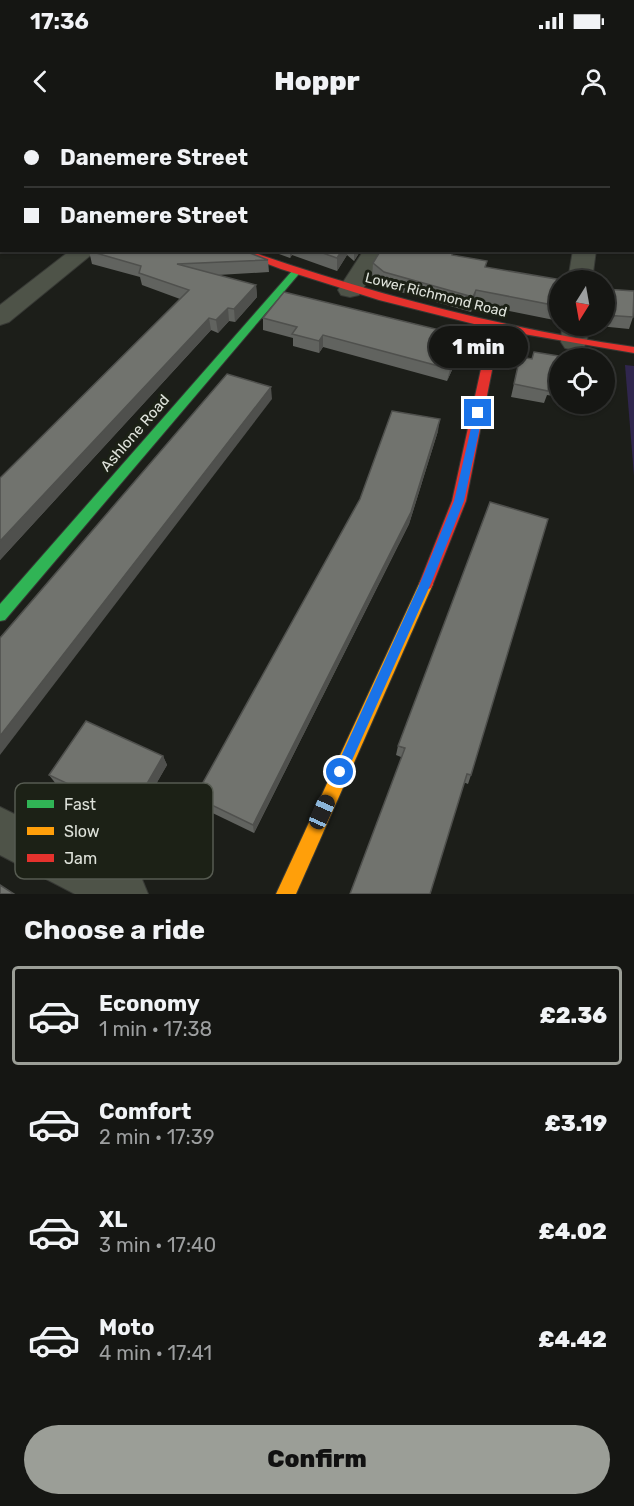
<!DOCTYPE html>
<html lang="en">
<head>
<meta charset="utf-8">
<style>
	:root { --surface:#151613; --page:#1e1f1c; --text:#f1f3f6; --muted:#9d9fa0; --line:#343533; --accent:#9b9e97 }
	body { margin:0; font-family:Rubik,sans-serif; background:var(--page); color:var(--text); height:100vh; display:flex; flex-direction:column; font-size:22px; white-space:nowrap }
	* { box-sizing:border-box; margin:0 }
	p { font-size:20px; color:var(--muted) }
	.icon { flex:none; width:33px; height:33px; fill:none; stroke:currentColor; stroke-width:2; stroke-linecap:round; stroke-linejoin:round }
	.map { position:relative; height:774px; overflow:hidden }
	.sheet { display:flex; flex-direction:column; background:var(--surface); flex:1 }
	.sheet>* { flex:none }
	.top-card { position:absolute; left:0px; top:0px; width:634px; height:132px; box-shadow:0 2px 4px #0004,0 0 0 2px var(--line); display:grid; align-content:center; height:132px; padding:0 24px; background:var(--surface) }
	.needle { width:39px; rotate:191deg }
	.fabs { position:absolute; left:549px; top:150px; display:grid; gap:12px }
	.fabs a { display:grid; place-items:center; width:66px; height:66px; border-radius:50%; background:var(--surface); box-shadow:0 2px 4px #0004,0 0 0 2px var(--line); font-size:30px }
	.end { position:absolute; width:27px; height:27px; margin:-14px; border:8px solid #1a73e8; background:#fff; box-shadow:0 0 0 3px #fff }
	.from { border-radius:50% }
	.bubble { position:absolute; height:42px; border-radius:21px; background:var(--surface); box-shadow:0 2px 4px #0004,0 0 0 2px var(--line); font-size:20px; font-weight:800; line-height:42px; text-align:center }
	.car { position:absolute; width:18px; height:36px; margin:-18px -9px; border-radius:8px; box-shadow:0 0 4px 2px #0007; background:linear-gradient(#222 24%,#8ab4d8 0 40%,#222 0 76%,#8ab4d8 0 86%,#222 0) }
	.top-card b { display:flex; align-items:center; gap:21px; height:57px; font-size:22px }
	.top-card b+b { border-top:2px solid var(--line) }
	.top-card i { width:15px; height:15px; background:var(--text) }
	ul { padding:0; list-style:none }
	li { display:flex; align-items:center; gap:18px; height:99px; margin:0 12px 9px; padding:0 12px; border:3px solid transparent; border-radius:6px }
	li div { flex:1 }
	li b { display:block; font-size:22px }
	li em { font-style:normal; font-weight:800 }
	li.current { border-color:var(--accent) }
	li>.icon { width:54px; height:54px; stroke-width:1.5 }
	h2 { padding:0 24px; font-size:27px; line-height:72px }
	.action { display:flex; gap:12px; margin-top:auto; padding:12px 24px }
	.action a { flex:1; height:69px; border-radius:36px; background:var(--accent); color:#111; font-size:24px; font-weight:800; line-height:69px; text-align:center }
	.status { display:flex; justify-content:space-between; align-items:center; height:42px; padding:0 30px; background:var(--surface); direction:ltr }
	.status svg { height:16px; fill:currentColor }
	header { display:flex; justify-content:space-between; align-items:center; height:78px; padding:0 24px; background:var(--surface); font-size:27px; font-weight:800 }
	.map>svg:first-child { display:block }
</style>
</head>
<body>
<div class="status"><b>17:36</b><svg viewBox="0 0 49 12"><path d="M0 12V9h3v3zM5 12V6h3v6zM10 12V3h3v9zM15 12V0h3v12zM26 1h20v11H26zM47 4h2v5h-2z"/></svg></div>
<header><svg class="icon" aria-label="back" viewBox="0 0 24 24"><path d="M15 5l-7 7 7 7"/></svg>Hoppr<svg class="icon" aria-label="person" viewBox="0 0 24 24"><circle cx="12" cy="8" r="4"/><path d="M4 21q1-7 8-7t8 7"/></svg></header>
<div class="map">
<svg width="634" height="774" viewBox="0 0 634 774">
	<rect width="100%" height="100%" fill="#1c1e19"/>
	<polygon fill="#30264e" points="625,245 634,246 634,356"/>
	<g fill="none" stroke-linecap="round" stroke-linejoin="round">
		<defs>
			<g id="street">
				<polygon points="116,0 135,0 115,2"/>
				<polygon points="312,0 330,0 311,2"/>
				<polygon points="453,0 471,0 452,2"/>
				<polygon points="481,0 510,0 511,2 482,2"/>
				<rect x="606" y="0" width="18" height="2"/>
				<polygon points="71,130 97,130 9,202 0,205 0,185"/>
				<polygon points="364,130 387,130 359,175 350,177 341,175 338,170"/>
				<polygon points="573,130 596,130 592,160 568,160"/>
				<polygon points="562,206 588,206 587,222 583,228 574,230 565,228 561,222"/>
				<polygon points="0,687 141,757 148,774 75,774 0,735"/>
			</g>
			<polygon id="fast" points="295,150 300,153 298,155 5,500 0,501 0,484 292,151"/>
			<polygon id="slow" points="426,458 431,460 433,464 296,774 276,774 419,464 421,460"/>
			<path id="jam" d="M231,130H246C373,174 501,208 634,227V233L500,210L466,381L433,464L431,468L426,470L421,468L419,464L452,381L490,208L379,180L281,149Z"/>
		</defs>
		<use href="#street" stroke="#373935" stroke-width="2"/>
		<use href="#fast" stroke="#373935" stroke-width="2"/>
		<use href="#slow" stroke="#373935" stroke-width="2"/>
		<use href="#jam" stroke="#373935" stroke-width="2"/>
		<use href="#street" fill="#4e5348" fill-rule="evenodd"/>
		<use href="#fast" fill="#30b455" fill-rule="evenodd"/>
		<use href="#slow" fill="#ff9f0a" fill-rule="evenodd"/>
		<use href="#jam" fill="#e5322d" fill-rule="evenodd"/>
	</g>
	<g fill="#61635f">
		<polygon points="2,2 2,102 0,102 0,44"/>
		<polygon points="268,130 361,130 354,141 347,135 337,151 292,135 290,138"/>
		<polygon points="89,131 268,140 269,152 218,155 256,165 257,177 235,202 229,201 218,213 211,210 0,440 0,358 180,179 142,165 140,157 92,144"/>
		<polygon points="452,135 486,147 558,186 554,200 474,184 471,192 383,167 372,158 373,143"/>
		<polygon points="604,170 633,197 629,209 599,206 604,206"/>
		<polygon points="263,198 464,216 462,228 447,261 323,227 319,233 293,226 293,218 263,210"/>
		<polygon points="534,232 560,238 560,277 547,275 544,283 511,277 520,237 532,239"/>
		<polygon points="438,311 409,404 254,713 198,686 195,677 360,379"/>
		<polygon points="398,626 471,655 468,664 396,635"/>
		<polygon points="163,636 167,645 134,702 56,664 49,655"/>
	</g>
	<g fill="#4f504d">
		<polygon points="290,130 292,130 292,135 290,138"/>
		<polygon points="342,130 348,130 347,135 337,151 337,138"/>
		<polygon points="354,130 361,130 354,141"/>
		<polygon points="256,165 257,177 235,202 234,189"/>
		<polygon points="476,170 474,184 471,192 473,177"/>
		<polygon points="228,188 229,201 218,213 216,200"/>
		<polygon points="209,198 211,210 0,440 0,421"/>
		<polygon points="323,215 323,227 319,233 319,221"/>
		<polygon points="464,216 462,228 447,261 450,249"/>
		<polygon points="271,267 272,279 0,635 0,616"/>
		<polygon points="440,299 438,311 409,404 254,713 253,705"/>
		<polygon points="163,636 167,645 134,702 130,693"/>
	</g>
	<g fill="#71736e" stroke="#4f504d" stroke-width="1.5">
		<polygon points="0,0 17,0 24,2 2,2 2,92 0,91"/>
		<polygon points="90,130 242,130 268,140 177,144 256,165 234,189 228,188 216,200 209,198 0,421 0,358 189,170 139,153 141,146 89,131"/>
		<polygon points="314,130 342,130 337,138"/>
		<polygon points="381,130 453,130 452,135 487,141 485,147 562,160 560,160 560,177 558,186 476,170 473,177 384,152 373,143"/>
		<polygon points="605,169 634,171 633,197 604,195"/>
		<polygon points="284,172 464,216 450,249 323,215 319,221 292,214 297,207 263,198"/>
		<polygon points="534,232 571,238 560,238 560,264 549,263 548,271 514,264 520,237 532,239"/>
		<polygon points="227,254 271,267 0,616 0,518"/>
		<polygon points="392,291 440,299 411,392 253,705 195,677 360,379"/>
		<polygon points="490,382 548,399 471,655 467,654 430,774 350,774 405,628 398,626"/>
		<polygon points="86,601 163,636 130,693 49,655"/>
		<polygon points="0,765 14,774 0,774"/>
	</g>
	<polygon fill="#1a73e8" points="475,291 483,293 464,381 432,461 345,656 340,658 336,656 334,652 421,461 454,381"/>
	<g text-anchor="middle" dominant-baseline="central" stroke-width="6" stroke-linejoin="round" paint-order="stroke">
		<g font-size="14" fill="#dfe3db" stroke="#1c2116">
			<text transform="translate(436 175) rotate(14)">Lower Richmond Road</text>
		</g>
		<g font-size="15" fill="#dfe3db" stroke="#1c2116">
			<text transform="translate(135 313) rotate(-49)">Ashlone Road</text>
		</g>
	</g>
	<rect x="15" y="663" width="198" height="96" rx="9" fill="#1c2116" stroke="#565b51" stroke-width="1.5"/>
	<rect x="27" y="680" width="27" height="8" fill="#30b455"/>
	<rect x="27" y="707" width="27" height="8" fill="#ff9f0a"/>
	<rect x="27" y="734" width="27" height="8" fill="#e5322d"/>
	<g font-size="16" fill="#dfe3db">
		<text x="64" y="690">Fast</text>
		<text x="64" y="717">Slow</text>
		<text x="64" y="744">Jam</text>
	</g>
</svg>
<div class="fabs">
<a><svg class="needle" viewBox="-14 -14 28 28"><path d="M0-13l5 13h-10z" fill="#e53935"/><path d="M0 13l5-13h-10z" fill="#9d9fa0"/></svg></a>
<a><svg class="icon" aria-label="locate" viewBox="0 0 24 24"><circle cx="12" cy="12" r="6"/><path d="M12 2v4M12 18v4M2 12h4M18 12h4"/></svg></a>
</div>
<i class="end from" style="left:340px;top:652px"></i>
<i class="end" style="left:478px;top:293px"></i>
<div class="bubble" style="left:429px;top:206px;width:99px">1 min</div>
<i class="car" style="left:322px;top:692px;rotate:24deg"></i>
<div class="top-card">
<b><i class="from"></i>Danemere Street</b>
<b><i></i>Danemere Street</b>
</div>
</div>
<section class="sheet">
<h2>Choose a ride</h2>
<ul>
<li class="current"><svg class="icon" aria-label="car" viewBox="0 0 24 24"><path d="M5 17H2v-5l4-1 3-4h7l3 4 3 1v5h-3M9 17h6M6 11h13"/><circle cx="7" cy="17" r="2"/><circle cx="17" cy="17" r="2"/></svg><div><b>Economy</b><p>1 min · 17:38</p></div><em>£2.36</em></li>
<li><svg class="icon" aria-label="car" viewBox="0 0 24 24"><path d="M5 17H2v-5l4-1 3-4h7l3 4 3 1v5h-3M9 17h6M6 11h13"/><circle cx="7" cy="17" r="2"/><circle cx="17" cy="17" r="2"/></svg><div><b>Comfort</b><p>2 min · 17:39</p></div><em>£3.19</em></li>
<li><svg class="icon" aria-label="car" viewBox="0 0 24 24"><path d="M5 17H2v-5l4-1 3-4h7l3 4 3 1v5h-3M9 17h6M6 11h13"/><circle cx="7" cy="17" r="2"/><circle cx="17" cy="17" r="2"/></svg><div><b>XL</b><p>3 min · 17:40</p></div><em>£4.02</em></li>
<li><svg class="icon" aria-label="car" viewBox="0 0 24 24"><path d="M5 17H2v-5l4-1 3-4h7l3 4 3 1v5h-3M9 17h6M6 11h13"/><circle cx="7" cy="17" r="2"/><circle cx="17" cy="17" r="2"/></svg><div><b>Moto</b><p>4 min · 17:41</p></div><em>£4.42</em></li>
</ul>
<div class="action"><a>Confirm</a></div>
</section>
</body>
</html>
